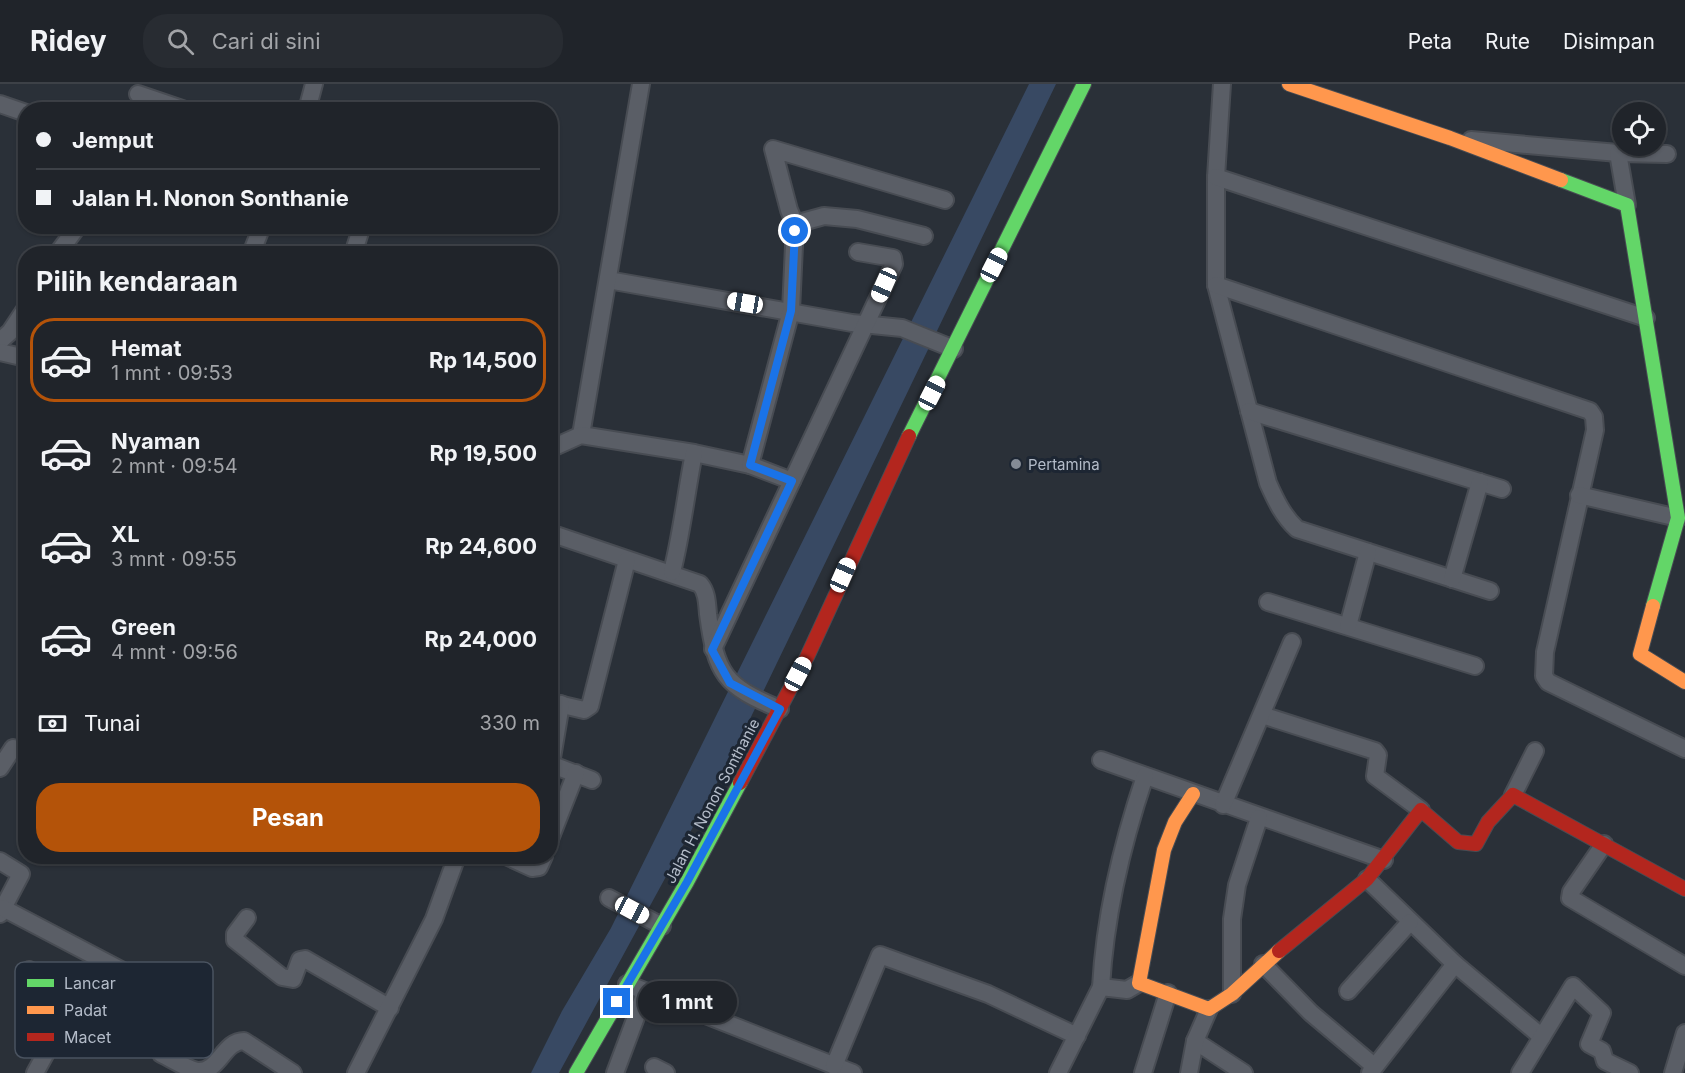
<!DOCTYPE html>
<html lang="id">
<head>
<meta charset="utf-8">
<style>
	:root { --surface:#20242a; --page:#282c32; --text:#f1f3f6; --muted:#a2a4a8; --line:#3d4147; --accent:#b45309 }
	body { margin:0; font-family:Inter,sans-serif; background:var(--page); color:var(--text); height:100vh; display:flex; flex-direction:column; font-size:22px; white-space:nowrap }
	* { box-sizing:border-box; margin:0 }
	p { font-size:20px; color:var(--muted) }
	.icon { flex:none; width:33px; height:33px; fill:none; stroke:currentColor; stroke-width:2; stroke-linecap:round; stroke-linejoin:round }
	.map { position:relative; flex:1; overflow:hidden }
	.panel { position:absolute; left:18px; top:162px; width:540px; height:618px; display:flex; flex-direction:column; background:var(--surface); border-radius:24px; box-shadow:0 2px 4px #0004,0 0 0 2px var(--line) }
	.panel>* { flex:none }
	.guide { position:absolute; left:18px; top:18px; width:540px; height:132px; border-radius:24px; box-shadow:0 2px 4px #0004,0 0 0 2px var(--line); display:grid; align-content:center; height:132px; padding:0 18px; background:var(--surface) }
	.fabs { position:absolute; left:1612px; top:18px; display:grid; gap:12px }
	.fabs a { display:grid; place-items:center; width:54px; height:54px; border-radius:50%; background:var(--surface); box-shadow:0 2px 4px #0004,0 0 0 2px var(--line); font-size:30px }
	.end { position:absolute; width:27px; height:27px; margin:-14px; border:8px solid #1a73e8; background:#fff; box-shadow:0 0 0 3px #fff }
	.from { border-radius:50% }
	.bubble { position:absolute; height:42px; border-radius:21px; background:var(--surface); box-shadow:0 2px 4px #0004,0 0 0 2px var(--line); font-size:20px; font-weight:700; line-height:42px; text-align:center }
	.car { position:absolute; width:18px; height:36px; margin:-18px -9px; border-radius:8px; box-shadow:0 0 4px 2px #0007; background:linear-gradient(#fff 24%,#345 0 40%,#fff 0 76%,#345 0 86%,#fff 0) }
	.guide b { display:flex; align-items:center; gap:21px; height:57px; font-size:22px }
	.guide b+b { border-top:2px solid var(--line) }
	.guide i { width:15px; height:15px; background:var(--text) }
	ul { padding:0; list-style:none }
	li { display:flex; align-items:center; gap:18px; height:84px; margin:0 12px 9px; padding:0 6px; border:3px solid transparent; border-radius:24px }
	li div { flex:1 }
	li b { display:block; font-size:22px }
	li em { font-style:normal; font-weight:700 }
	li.current { border-color:var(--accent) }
	li>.icon { width:54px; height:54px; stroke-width:1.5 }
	h2 { padding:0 18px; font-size:27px; line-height:72px }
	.pay { display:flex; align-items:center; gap:15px; height:66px; padding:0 18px; font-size:22px }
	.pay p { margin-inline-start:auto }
	.primary-button { display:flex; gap:12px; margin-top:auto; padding:12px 18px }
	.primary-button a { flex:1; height:69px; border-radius:24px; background:var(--accent); color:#fff; font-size:24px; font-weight:700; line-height:69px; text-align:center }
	header { display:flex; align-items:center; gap:36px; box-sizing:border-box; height:84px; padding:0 30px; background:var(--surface); border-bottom:2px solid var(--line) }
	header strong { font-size:28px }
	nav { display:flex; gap:33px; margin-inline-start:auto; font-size:21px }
	.search { width:420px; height:54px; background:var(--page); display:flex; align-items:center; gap:15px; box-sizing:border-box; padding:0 21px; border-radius:24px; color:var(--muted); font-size:22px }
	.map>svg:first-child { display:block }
</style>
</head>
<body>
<header>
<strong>Ridey</strong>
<div class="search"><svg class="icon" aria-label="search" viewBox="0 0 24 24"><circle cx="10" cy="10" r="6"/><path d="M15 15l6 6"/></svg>Cari di sini</div>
<nav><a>Peta</a><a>Rute</a><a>Disimpan</a></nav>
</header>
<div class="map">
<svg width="1685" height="989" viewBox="0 0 1685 989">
	<rect width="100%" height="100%" fill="#2a3038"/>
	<polygon fill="#384963" points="1029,0 1056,0 736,664 559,989 531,989 562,927 611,844"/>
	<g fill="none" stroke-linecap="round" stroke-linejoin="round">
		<defs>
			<g id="street">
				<path d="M1222,0L1216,93V201L1268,399C1276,417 1283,432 1297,445L1490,507"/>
				<polyline points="138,10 185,26"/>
				<polyline points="0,20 26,29"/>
				<polyline points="307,26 314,0"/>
				<polyline points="1471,56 1618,69 1667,70"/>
				<polyline points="1618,69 1627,121"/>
				<polyline points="1216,93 1646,234"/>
				<polyline points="795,140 824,132 857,135 924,152"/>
				<polyline points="57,170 78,142"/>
				<polyline points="251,170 262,142"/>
				<polyline points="353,170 362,142"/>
				<polyline points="608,196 852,239 902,244 954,265"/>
				<polyline points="1216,201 1590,327 1594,333 1595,346 1545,568 1544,592 1548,598 1685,665"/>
				<polyline points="0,257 10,248 26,224"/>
				<polyline points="0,268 26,274"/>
				<polyline points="1249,327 1502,405"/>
				<polyline points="581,351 641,0"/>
				<polyline points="550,365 581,351 694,369 750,381 792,397"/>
				<polyline points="750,381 791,227 795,140 789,126 773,65 945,116"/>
				<polyline points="1579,411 1678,434"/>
				<path d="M550,449L700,500C707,508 707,519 708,530C716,590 724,602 780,625"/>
				<path d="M672,488C682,448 686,409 694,369"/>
				<polyline points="1452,495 1480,398"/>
				<polyline points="1268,518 1475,582"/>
				<polyline points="1348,542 1368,468"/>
				<polyline points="713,565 894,180 893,174 858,168"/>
				<polyline points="550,618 584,626 590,622 627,476"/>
				<polyline points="1262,631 1375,667 1378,671 1375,692 1421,726"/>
				<polyline points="1101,676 1384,776"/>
				<polyline points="550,680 592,696"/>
				<polyline points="551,680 561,620"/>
				<polyline points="0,684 13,664"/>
				<polyline points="1513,711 1535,667"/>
				<polyline points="1223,721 1292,558"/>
				<polyline points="550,755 576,689"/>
				<polyline points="1604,760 1571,808 1570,814 1685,882"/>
				<polyline points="506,772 532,784 539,783 544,772"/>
				<polyline points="0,777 21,790 0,830"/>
				<polyline points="1367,795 1455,880 1542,953"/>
				<polyline points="609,814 662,842"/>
				<polyline points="3,824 142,897"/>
				<polyline points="247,834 235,850 235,856 282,893 293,895 300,876 305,875 390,924"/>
				<polyline points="1263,880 1311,929 1374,982"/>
				<polyline points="29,886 69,908 73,914 71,923 35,989"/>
				<polyline points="627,900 853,989"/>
				<path d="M1101,903C1105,831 1122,760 1145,692"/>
				<polyline points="1348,907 1410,838"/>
				<polyline points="1232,910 1232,835 1237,801 1259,734"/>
				<polyline points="1195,957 1244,989"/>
				<path d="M161,970C172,975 185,984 197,987C219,989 223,957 244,957L293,989"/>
				<polyline points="834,982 880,871 988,910 1077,952"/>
				<polyline points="654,983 666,989"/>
				<polyline points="356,989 434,835 457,772"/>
				<polyline points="615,989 645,909"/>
				<polyline points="1058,989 1101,903 1127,906 1139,899"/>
				<polyline points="1143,989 1168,909"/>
				<polyline points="1189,989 1195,957 1209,925"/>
				<polyline points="1370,989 1455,880"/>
				<polyline points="1520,989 1573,902 1602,929 1589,960 1602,967 1605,977 1630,989"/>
				<polyline points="1673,989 1685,949"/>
			</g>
			<g id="fast">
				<polyline points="1561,96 1627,121 1678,434 1653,522"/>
				<polyline points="909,352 1084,0"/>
				<polyline points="576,989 687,798 740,699"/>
			</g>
			<g id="slow">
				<polyline points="1289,0 1450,54 1561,96"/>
				<polyline points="1653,522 1640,570 1685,598"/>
				<polyline points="1193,710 1175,738 1164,766 1139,899 1209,925 1232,910 1279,867"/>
			</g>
			<g id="jam">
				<polyline points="740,699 807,573 909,352"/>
				<polyline points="1279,867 1367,795 1421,726 1458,758 1476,760 1488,738 1513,711 1685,805"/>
			</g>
		</defs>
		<use href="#street" stroke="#484c53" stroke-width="20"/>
		<use href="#fast" stroke="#484c53" stroke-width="16"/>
		<use href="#slow" stroke="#484c53" stroke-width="16"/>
		<use href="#jam" stroke="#484c53" stroke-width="16"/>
		<use href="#street" stroke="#5a5e66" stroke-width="16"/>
		<use href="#fast" stroke="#63d668" stroke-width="14"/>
		<use href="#slow" stroke="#ff974d" stroke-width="14"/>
		<use href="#jam" stroke="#b3261e" stroke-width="14"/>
	</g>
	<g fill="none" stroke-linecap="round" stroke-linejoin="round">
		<polyline stroke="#1a73e8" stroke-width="8" points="617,918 687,798 780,625 730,599 712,566 792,397 750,381 791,227 795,147"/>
	</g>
	<circle fill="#848b96" stroke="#1d2633" stroke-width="2" cx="1016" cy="380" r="6"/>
	<g text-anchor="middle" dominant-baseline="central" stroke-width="6" stroke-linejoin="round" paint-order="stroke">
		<g font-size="15" fill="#b4bcc9" stroke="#1d2633" text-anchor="start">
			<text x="1028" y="380">Pertamina</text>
		</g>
		<g font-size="15" fill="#b4bcc9" stroke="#1d2633">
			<text transform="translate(712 717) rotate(-62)">Jalan H. Nonon Sonthanie</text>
		</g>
	</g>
	<rect x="15" y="878" width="198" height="96" rx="9" fill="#1d2633" stroke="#4a5360" stroke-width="1.5"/>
	<rect x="27" y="895" width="27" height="8" fill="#63d668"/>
	<rect x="27" y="922" width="27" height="8" fill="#ff974d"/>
	<rect x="27" y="949" width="27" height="8" fill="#b3261e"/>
	<g font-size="16" fill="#b4bcc9">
		<text x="64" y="905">Lancar</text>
		<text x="64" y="932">Padat</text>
		<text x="64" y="959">Macet</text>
	</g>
</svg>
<div class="fabs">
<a><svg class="icon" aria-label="locate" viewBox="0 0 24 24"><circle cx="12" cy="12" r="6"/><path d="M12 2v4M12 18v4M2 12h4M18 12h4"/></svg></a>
</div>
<i class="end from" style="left:795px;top:147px"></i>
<i class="end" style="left:617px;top:918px"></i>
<div class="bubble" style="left:638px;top:897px;width:99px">1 mnt</div>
<i class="car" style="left:994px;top:181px;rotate:27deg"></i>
<i class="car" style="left:884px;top:201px;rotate:204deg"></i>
<i class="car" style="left:745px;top:219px;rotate:280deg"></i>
<i class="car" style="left:932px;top:309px;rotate:27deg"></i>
<i class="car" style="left:843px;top:491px;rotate:24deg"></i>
<i class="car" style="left:798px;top:590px;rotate:28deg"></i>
<i class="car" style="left:632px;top:826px;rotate:118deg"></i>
<div class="guide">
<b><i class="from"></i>Jemput</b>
<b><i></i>Jalan H. Nonon Sonthanie</b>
</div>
<section class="panel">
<h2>Pilih kendaraan</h2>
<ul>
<li class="current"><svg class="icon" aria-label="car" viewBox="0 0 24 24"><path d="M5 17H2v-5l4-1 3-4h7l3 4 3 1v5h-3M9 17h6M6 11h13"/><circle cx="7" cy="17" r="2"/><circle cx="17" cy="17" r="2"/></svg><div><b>Hemat</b><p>1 mnt · 09:53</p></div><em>Rp 14,500</em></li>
<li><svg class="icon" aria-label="car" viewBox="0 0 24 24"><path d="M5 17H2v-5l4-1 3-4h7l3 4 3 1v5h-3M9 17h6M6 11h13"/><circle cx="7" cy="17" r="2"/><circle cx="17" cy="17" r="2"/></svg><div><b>Nyaman</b><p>2 mnt · 09:54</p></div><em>Rp 19,500</em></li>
<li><svg class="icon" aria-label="car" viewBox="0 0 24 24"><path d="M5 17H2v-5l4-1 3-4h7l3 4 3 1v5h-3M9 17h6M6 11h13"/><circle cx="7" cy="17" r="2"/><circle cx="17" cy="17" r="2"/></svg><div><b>XL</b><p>3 mnt · 09:55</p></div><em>Rp 24,600</em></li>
<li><svg class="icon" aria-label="car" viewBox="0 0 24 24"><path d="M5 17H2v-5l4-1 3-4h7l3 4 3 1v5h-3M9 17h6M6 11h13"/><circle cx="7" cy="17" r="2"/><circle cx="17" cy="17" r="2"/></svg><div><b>Green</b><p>4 mnt · 09:56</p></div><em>Rp 24,000</em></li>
</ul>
<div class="pay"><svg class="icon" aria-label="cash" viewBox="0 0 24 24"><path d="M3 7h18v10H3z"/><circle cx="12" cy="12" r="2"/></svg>Tunai<p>330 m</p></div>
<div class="primary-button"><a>Pesan</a></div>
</section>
</div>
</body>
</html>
